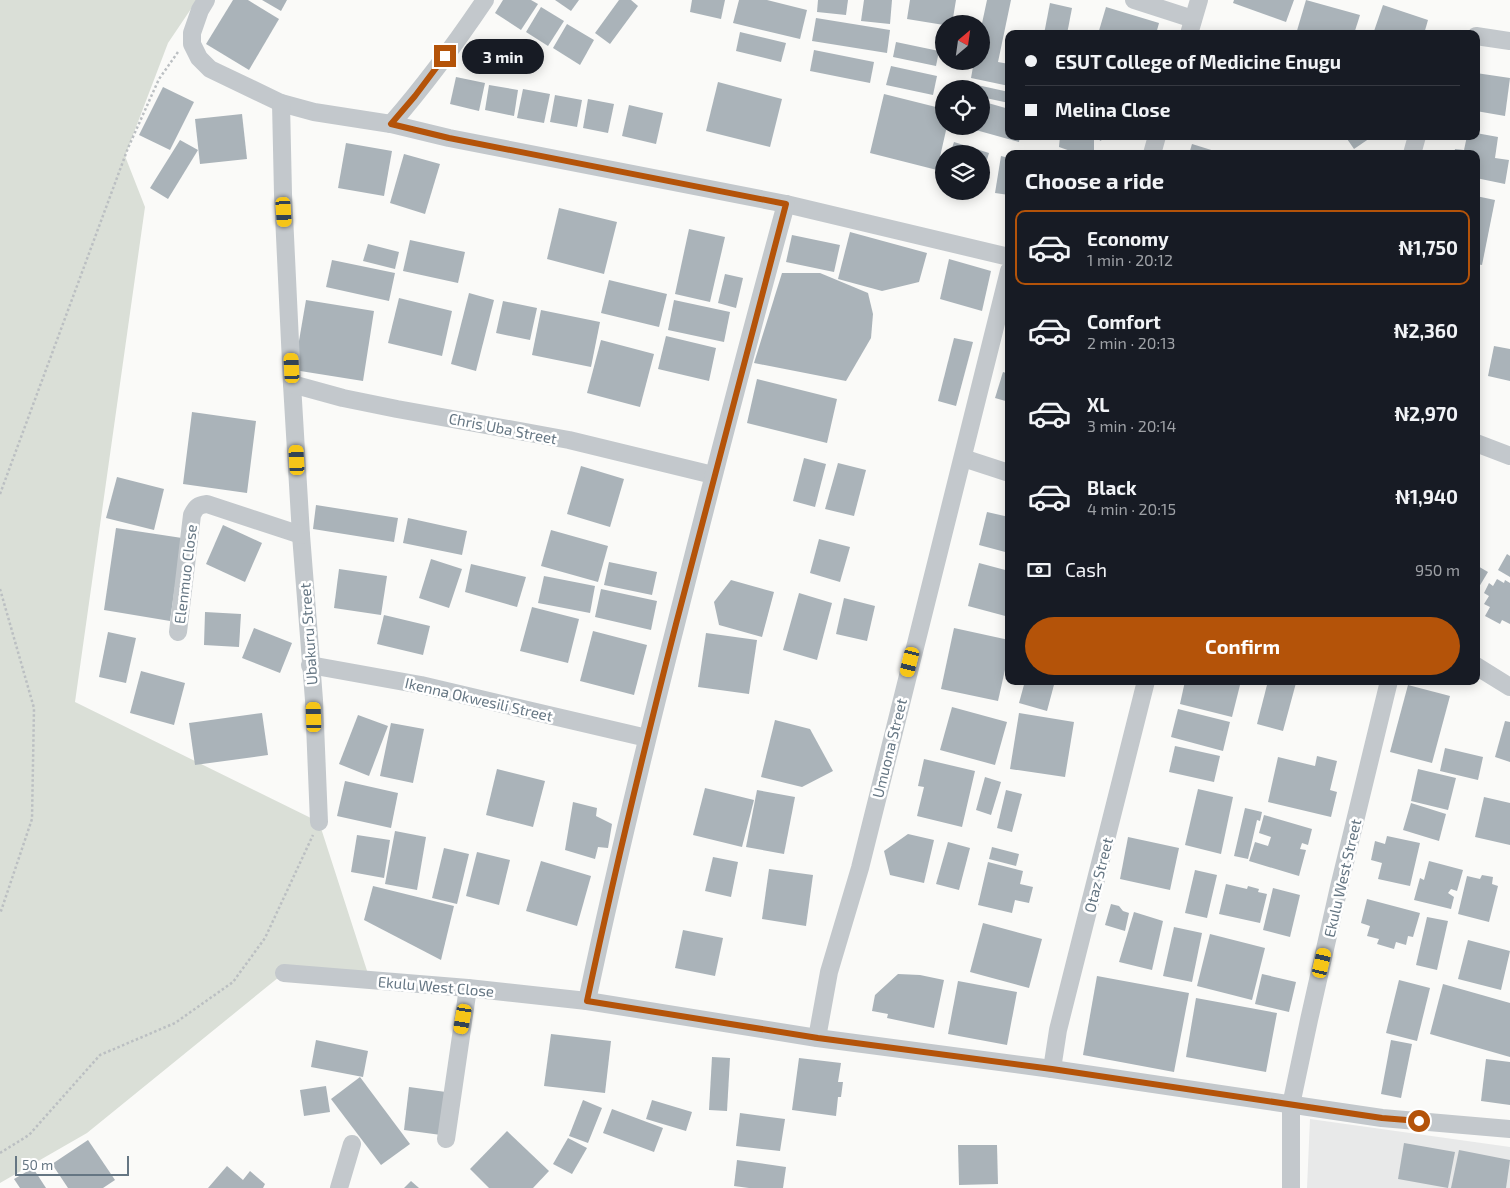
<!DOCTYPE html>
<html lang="en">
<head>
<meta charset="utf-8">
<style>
	:root { --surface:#171b24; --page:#20242c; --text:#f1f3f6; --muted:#9ea1a6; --line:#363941; --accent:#b45309 }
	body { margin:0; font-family:"Exo 2",sans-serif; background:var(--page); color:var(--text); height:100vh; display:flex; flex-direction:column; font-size:19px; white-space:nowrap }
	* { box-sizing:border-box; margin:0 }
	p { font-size:16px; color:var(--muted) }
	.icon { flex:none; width:28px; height:28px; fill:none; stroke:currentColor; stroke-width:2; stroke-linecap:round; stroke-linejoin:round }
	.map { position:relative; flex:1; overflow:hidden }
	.sheet { position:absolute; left:1005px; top:150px; width:475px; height:535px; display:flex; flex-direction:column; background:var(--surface); border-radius:10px; box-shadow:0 2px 12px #0003 }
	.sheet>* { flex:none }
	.guide { position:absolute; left:1005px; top:30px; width:475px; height:110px; border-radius:10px; box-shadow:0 2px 12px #0003; display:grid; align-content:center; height:110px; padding:0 20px; background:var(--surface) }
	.needle { width:32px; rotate:29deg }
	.controls { position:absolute; left:935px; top:15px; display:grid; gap:10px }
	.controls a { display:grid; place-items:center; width:55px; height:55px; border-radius:50%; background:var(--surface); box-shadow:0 2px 12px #0003; font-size:25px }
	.scale { position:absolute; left:15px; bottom:12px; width:114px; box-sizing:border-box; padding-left:5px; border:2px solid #657683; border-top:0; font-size:14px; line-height:18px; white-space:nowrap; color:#657683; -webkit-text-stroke:4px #fff; paint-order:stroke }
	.end { position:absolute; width:22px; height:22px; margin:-11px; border:6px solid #b45309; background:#fff; box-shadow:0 0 0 2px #fff }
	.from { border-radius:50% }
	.bubble { position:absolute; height:35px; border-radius:18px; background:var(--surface); box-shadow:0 2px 12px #0003; font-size:16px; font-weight:700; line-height:35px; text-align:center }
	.car { position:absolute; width:15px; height:30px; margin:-15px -8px; border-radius:6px; box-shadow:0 0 4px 1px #0007; background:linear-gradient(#f5c518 24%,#345 0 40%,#f5c518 0 76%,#345 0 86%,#f5c518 0) }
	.guide b { display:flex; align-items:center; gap:18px; height:48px; font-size:19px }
	.guide b+b { border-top:1px solid var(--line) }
	.guide i { width:12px; height:12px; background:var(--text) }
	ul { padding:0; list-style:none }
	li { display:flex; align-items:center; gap:15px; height:75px; margin:0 10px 8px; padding:0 10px; border:2px solid transparent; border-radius:10px }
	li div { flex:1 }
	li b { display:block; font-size:19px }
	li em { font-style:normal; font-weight:700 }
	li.selected { border-color:var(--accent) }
	li>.icon { width:45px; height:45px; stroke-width:1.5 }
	h2 { padding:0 20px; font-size:22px; line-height:60px }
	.pay { display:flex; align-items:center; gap:12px; height:55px; padding:0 20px; font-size:19px }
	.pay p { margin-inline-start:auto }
	.button { display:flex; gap:10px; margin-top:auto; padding:10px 20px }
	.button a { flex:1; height:58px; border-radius:30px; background:var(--accent); color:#fff; font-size:20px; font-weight:700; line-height:58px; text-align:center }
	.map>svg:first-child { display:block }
</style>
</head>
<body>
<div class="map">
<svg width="1510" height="1188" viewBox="0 0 1510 1188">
	<rect width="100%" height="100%" fill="#fafaf8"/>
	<polygon fill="#e8e9e9" points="1310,1119 1510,1147 1510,1188 1307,1188"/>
	<polygon fill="#dadfd7" points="0,0 197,0 168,43 125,156 145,207 75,702 319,822 370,980 284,973 87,1133 0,1183"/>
	<g fill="#aab3b9">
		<polygon points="233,0 248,0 279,19 249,70 206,44"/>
		<polygon points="262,0 287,0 281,11"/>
		<polygon points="503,0 531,0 538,4 521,30 495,13"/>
		<polygon points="555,0 579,0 571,11"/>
		<polygon points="619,0 631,0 638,6 610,44 595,33"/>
		<polygon points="692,0 725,0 721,19 690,12"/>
		<polygon points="739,0 767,0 807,10 800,39 733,23"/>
		<polygon points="818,0 848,0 846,15 817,12"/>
		<polygon points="864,0 892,0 890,24 861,21"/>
		<polygon points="910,0 956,0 952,24 944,24 944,25 907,19"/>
		<polygon points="987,0 1011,0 998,62 1009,64 1009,86 971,78 974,61 981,61 981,28"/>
		<polygon points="1234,0 1294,0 1286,22 1233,3"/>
		<polygon points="1306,0 1360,15 1354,34 1296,34"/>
		<polygon points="1050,3 1072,8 1067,34 1044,34"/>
		<polygon points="1383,5 1428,20 1424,34 1373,34"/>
		<polygon points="541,7 564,21 548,46 526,32"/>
		<polygon points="1106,7 1159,23 1156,34 1098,34"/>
		<polygon points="816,18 890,30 887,53 812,41"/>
		<polygon points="567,24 594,40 580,65 553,48"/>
		<polygon points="740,32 786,43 781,62 736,51"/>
		<polygon points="896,42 939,51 936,66 893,57"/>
		<polygon points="814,50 874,62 870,83 810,71"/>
		<polygon points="891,66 937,76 933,95 886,85"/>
		<polygon points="1476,73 1510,78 1505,116 1476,111"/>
		<polygon points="456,77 485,83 479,111 450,104"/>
		<polygon points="718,82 782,99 770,147 706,131"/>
		<polygon points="968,83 1009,92 1009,103 981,97 981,89 967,89"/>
		<polygon points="489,85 518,90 514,116 485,110"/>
		<polygon points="163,87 194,102 170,150 139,135"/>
		<polygon points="523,89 550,94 544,123 517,118"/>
		<polygon points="884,94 944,109 944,126 947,126 937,170 870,153"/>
		<polygon points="555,95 582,100 577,127 550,122"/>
		<polygon points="588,99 614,104 608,133 583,128"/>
		<polygon points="981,101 1009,109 1009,136 1020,136 1019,142 965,127 981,126"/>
		<polygon points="629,105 663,113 656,144 622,136"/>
		<polygon points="242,114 247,159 200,164 195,119"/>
		<polygon points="1476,133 1498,137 1495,158 1509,160 1505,184 1476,178 1476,154 1454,154 1455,149 1464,150 1467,136 1476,136"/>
		<polygon points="1060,136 1103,136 1101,141 1094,137 1094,154 1079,154 1059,147"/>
		<polygon points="1345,136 1373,136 1354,149"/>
		<polygon points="180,140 198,150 168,199 150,188"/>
		<polygon points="954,142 989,153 982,176 981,154 950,154"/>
		<polygon points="346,143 392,151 384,196 338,188"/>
		<polygon points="1192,144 1221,153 1221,154 1189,154"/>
		<polygon points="404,154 440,164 425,214 390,203"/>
		<polygon points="1001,156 1009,158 1009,195 995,193"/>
		<polygon points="1476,196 1495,200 1482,265 1476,264"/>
		<polygon points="559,208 617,222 604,274 547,259"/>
		<polygon points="689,229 725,237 710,302 675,294"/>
		<polygon points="850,232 927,253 919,282 882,291 838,279"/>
		<polygon points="792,235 840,245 834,272 786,262"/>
		<polygon points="410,240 465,252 458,283 403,271"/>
		<polygon points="368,244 399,252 395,269 363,261"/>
		<polygon points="949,259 991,271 982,311 940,299"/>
		<polygon points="332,260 395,273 389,301 326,287"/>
		<polygon points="782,273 820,273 868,293 873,314 871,338 846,381 754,363"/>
		<polygon points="725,274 743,278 736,308 718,303"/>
		<polygon points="609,280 667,294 659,327 601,313"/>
		<polygon points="469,293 494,300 476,371 451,364"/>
		<polygon points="399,298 452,311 442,356 388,343"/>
		<polygon points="306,300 374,311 363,381 294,370"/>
		<polygon points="674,300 730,312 724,342 668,330"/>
		<polygon points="503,301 537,308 530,340 496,333"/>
		<polygon points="541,310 600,322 591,367 532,355"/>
		<polygon points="666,336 716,348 709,381 658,369"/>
		<polygon points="954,338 973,342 956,406 938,401"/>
		<polygon points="601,340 654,354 640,407 587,393"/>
		<polygon points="1494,346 1510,349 1510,381 1488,376"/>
		<polygon points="1003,372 1009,374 1009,402 995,398"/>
		<polygon points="757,379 837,399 827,443 747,423"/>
		<polygon points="192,412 256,421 247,493 183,484"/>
		<polygon points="804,458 826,464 815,507 793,501"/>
		<polygon points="838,463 866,470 854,516 825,509"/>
		<polygon points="581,466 624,479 610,527 567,514"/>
		<polygon points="117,477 164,489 154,530 106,518"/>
		<polygon points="316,505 398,518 394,542 313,529"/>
		<polygon points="987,512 1009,517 1009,553 979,545"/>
		<polygon points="408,518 467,531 462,555 403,543"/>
		<polygon points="223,525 262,543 245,582 206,564"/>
		<polygon points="116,528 182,538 170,621 104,610"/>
		<polygon points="551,530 608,546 598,582 541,566"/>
		<polygon points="819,539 850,547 840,582 810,573"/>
		<polygon points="1507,554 1510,556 1510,577 1498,570"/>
		<polygon points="431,559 462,569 449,608 419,598"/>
		<polygon points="609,562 657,572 652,595 604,585"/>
		<polygon points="979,563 1009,571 1009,617 968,606"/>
		<polygon points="471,564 526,577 517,607 465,592"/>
		<polygon points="1476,565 1488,572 1476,592"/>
		<polygon points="339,569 387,576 381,615 334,608"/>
		<polygon points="544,576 595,586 590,613 538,603"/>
		<polygon points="1497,579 1504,583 1505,580 1510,583 1510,624 1502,620 1500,624 1485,616 1490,607 1484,604 1489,596 1484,593 1489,583 1493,586"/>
		<polygon points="731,580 774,592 762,637 719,625 714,602"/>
		<polygon points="601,589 657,601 651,630 595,617"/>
		<polygon points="799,593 832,603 817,660 783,650"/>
		<polygon points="844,598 875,606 867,641 836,634"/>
		<polygon points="532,607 579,619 568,663 520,651"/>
		<polygon points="205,612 241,614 239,647 204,645"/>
		<polygon points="384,615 430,626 423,655 377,644"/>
		<polygon points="254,628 292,643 280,673 242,658"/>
		<polygon points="954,628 1009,640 1009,652 998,701 941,689"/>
		<polygon points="593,631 647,645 634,695 580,681"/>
		<polygon points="108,632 136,638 126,683 99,677"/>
		<polygon points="706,633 757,640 749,694 698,687"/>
		<polygon points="141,671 185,683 174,725 130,713"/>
		<polygon points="1025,681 1055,681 1047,711 1019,703"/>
		<polygon points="1185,681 1241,681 1232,717 1180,704"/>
		<polygon points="1268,681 1288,681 1296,683 1283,731 1257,724"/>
		<polygon points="1408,685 1450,696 1432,763 1390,752"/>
		<polygon points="952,707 1007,722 995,765 940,750"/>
		<polygon points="1178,709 1230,722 1223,751 1171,737"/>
		<polygon points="262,713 268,755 195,765 189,723"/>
		<polygon points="1019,713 1074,722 1065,777 1010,769"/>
		<polygon points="358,715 388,726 369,776 339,764"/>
		<polygon points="775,720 810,729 833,771 802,787 761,777"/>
		<polygon points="1505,721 1510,722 1510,762 1495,757"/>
		<polygon points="391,723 424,729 413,783 380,776"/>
		<polygon points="1175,746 1220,756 1214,782 1169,772"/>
		<polygon points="1445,748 1483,757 1478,780 1440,771"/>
		<polygon points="1317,756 1337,761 1330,790 1337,792 1331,817 1268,802 1278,757 1315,766"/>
		<polygon points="924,759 975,771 962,827 917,816 924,787 918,786"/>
		<polygon points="497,769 545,781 533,827 486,815"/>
		<polygon points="1418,769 1456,778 1448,810 1411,801"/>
		<polygon points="985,777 1001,782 991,815 976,810"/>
		<polygon points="345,781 398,793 391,828 337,816"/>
		<polygon points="705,788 754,800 742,847 693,835"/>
		<polygon points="1198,789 1233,797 1221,854 1185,845"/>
		<polygon points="757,790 795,797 784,854 746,847"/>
		<polygon points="1006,790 1022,794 1012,832 997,828"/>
		<polygon points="1484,797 1510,803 1510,845 1475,837"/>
		<polygon points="573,802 597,808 596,816 612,824 608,848 598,847 595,859 565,850"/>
		<polygon points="1411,803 1446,814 1439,841 1403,830"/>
		<polygon points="1245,808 1262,812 1260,821 1257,820 1248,859 1234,856"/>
		<polygon points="1264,815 1312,829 1308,845 1302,843 1300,849 1306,850 1299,876 1249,861 1255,842 1268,846 1271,837 1259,833"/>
		<polygon points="395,831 426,837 417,890 385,884"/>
		<polygon points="908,834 934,840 924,883 890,875 884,851"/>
		<polygon points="357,835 390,840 384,878 351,872"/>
		<polygon points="1387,836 1420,843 1410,886 1378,879 1382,863 1371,860 1375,841 1385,844"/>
		<polygon points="1128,837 1179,848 1170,890 1120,879"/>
		<polygon points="948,842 970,848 959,890 936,884"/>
		<polygon points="992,847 1019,854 1016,866 989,859"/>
		<polygon points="444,848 469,854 457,904 432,898"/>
		<polygon points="477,852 510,860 499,905 466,896"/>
		<polygon points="713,857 738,862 731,897 705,891"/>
		<polygon points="541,861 591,876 577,926 526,911"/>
		<polygon points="1429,861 1463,870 1457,891 1451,889 1448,893 1454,897 1451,909 1414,900 1420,878 1424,880"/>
		<polygon points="988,862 1023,871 1020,884 1033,887 1029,903 1015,900 1012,913 978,905"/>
		<polygon points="769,869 813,875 806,926 762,919"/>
		<polygon points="1195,870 1217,875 1207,918 1185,913"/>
		<polygon points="1482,875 1493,877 1492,884 1498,886 1489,922 1458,914 1467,876 1480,879"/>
		<polygon points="1226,884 1247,889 1248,886 1259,889 1258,892 1267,894 1260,923 1219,914"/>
		<polygon points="373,886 454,906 441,960 364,920"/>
		<polygon points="1273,888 1300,895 1290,937 1263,930"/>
		<polygon points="1367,899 1420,913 1413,937 1408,936 1406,945 1396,942 1394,949 1377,944 1379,939 1367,936 1370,926 1361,923"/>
		<polygon points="1111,904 1119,906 1123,911 1129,913 1125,931 1105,925"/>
		<polygon points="1134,912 1163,921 1152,970 1119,962"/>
		<polygon points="1427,917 1448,921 1437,970 1416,965"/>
		<polygon points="983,923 1042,939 1029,988 970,972"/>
		<polygon points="1174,927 1202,933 1192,982 1163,976"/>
		<polygon points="683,930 723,938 715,976 675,968"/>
		<polygon points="1210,934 1265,948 1252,1000 1197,986"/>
		<polygon points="1468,940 1510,951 1501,990 1458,979"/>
		<polygon points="898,974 920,975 944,980 934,1028 887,1018 888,1014 872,1011 875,995"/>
		<polygon points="1262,974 1296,982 1289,1012 1255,1004"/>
		<polygon points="1097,976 1189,993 1174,1072 1083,1055"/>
		<polygon points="1399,980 1430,988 1417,1041 1386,1033"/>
		<polygon points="958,981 1017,992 1007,1045 948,1034"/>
		<polygon points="1443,984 1510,1003 1510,1057 1430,1034"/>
		<polygon points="1196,998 1277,1013 1266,1072 1186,1057"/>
		<polygon points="551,1034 611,1041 605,1093 544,1086"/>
		<polygon points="316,1040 368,1051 363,1077 311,1067"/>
		<polygon points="1391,1040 1412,1044 1401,1098 1381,1094"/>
		<polygon points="712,1057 730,1058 727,1111 709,1110"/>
		<polygon points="799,1058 841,1063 838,1082 843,1082 841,1097 838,1097 836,1116 792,1110"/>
		<polygon points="1486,1059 1510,1062 1510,1105 1481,1101"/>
		<polygon points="360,1077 410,1144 381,1165 331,1099"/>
		<polygon points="326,1086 330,1112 304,1116 300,1090"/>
		<polygon points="409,1087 446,1092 441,1135 404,1130"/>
		<polygon points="583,1100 602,1108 588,1143 569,1136"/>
		<polygon points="652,1100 692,1112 686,1131 646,1119"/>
		<polygon points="612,1109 663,1128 654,1152 603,1133"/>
		<polygon points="740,1113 785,1119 780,1151 736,1146"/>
		<polygon points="507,1131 549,1171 533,1188 489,1188 470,1169"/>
		<polygon points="568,1138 587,1148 572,1174 553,1164"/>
		<polygon points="88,1140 115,1180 103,1188 68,1188 52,1164"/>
		<polygon points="1404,1143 1455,1152 1448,1188 1398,1179"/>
		<polygon points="958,1145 997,1145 998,1184 959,1185"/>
		<polygon points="1459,1150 1510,1160 1506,1188 1451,1188"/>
		<polygon points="737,1160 786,1167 783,1188 749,1188 734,1186"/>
		<polygon points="227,1166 243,1180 250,1171 265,1184 263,1188 208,1188"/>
		<polygon points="33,1168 46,1188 20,1188 14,1179"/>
		<polygon points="411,1181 419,1188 404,1188"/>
	</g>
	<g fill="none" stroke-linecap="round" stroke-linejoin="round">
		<g stroke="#bbbfc2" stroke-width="2.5" stroke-dasharray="2.5 2.5" stroke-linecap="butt">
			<polyline points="0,494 128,148 159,79 178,52"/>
			<polyline points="0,589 34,708 32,819 0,914"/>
			<polyline points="0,1153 29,1135 100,1055 175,1023 233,982 265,938 313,835"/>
		</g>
		<g stroke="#c3c8cc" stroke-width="18">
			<polyline points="206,0 200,10 192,33 192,44 199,58 210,69 281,103 314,112 391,124 449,138 786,204 1009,257"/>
			<polyline points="1134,0 1193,19"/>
			<polyline points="1189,34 1199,0"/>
			<polyline points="1476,36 1510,41"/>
			<polyline points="281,103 283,194 292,384 301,535 314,700 319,822"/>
			<path d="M391,124C425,85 456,43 485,0"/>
			<polyline points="1152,154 1157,136"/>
			<polyline points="1412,154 1417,136"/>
			<polyline points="292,384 343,398 397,409 569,440 713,475"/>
			<polyline points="1476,443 1510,456"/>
			<polyline points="963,458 1009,473"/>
			<path d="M178,632L192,515C196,507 198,505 207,504L301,535"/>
			<polyline points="310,665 421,685 647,738"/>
			<polyline points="1476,666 1510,687"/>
			<polyline points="284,973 468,988 587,1001 817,1038 1052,1069 1382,1118 1510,1129"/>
			<path d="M587,1001C614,873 645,746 677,620C712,481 748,342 786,204"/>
			<polyline points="817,1038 829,972 860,868 1009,271"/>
			<polyline points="1052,1069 1058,1030 1146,681"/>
			<polyline points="446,1139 468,988"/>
			<polyline points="339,1188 352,1144"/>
			<polyline points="1291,1188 1291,1105 1309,1020 1339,887 1389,681"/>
		</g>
	</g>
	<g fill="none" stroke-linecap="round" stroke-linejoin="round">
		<path stroke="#b45309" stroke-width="6" d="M445,56L415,96L391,124L449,138L786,204C748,344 712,484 676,624C644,749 614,874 587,1001L818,1038L1052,1069L1382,1118L1419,1121"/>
	</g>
	<g text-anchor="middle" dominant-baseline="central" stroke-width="5" stroke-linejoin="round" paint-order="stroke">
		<g font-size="15" fill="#657683" stroke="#fff">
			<text transform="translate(503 428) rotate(11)">Chris Uba Street</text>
			<text transform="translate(185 574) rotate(-83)">Elenmuo Close</text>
			<text transform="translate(308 634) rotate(-94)">Ubakuru Street</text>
			<text transform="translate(479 699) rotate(13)">Ikenna Okwesili Street</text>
			<text transform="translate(889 748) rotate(-76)">Umuona Street</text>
			<text transform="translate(1098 875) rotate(-76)">Otaz Street</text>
			<text transform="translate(1342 878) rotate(-77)">Ekulu West Street</text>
			<text transform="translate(436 986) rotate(5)">Ekulu West Close</text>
		</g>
	</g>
</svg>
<div class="controls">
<a><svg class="needle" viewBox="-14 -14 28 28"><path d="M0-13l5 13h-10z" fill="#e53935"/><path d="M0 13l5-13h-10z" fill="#9ea1a6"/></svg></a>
<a><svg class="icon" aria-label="locate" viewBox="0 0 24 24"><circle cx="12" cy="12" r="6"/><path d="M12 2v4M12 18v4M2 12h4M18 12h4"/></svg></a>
<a><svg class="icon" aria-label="layers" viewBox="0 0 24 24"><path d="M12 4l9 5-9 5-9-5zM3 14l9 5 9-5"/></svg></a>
</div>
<div class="scale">50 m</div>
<i class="end from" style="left:1419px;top:1121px"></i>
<i class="end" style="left:445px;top:56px"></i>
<div class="bubble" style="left:462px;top:39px;width:82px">3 min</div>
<i class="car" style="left:284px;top:212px;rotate:176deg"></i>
<i class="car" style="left:292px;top:368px;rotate:357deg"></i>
<i class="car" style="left:297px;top:460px;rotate:357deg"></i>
<i class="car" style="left:910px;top:662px;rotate:194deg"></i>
<i class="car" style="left:314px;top:717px;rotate:358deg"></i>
<i class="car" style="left:1322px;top:963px;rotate:13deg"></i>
<i class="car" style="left:463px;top:1019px;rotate:190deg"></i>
<div class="guide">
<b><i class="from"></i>ESUT College of Medicine Enugu</b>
<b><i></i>Melina Close</b>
</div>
<section class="sheet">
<h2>Choose a ride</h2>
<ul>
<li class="selected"><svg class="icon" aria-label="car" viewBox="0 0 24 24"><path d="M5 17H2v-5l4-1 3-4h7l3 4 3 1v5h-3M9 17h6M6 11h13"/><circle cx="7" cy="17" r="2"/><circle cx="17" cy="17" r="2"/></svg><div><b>Economy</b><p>1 min · 20:12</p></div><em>₦1,750</em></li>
<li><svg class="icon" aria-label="car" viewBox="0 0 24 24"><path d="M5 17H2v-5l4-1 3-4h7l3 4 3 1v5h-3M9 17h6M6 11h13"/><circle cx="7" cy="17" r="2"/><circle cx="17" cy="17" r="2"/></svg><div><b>Comfort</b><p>2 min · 20:13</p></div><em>₦2,360</em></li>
<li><svg class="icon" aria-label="car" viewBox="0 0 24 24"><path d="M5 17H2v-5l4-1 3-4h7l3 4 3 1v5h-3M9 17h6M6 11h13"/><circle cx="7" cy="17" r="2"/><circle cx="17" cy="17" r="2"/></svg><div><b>XL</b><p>3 min · 20:14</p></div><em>₦2,970</em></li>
<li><svg class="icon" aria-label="car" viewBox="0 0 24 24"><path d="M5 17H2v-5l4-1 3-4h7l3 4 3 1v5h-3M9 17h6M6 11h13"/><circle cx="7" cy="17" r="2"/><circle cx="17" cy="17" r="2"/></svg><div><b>Black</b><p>4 min · 20:15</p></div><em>₦1,940</em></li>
</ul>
<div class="pay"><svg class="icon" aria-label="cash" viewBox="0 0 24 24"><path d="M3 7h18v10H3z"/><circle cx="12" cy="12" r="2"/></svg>Cash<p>950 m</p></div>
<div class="button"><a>Confirm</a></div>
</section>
</div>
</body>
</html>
